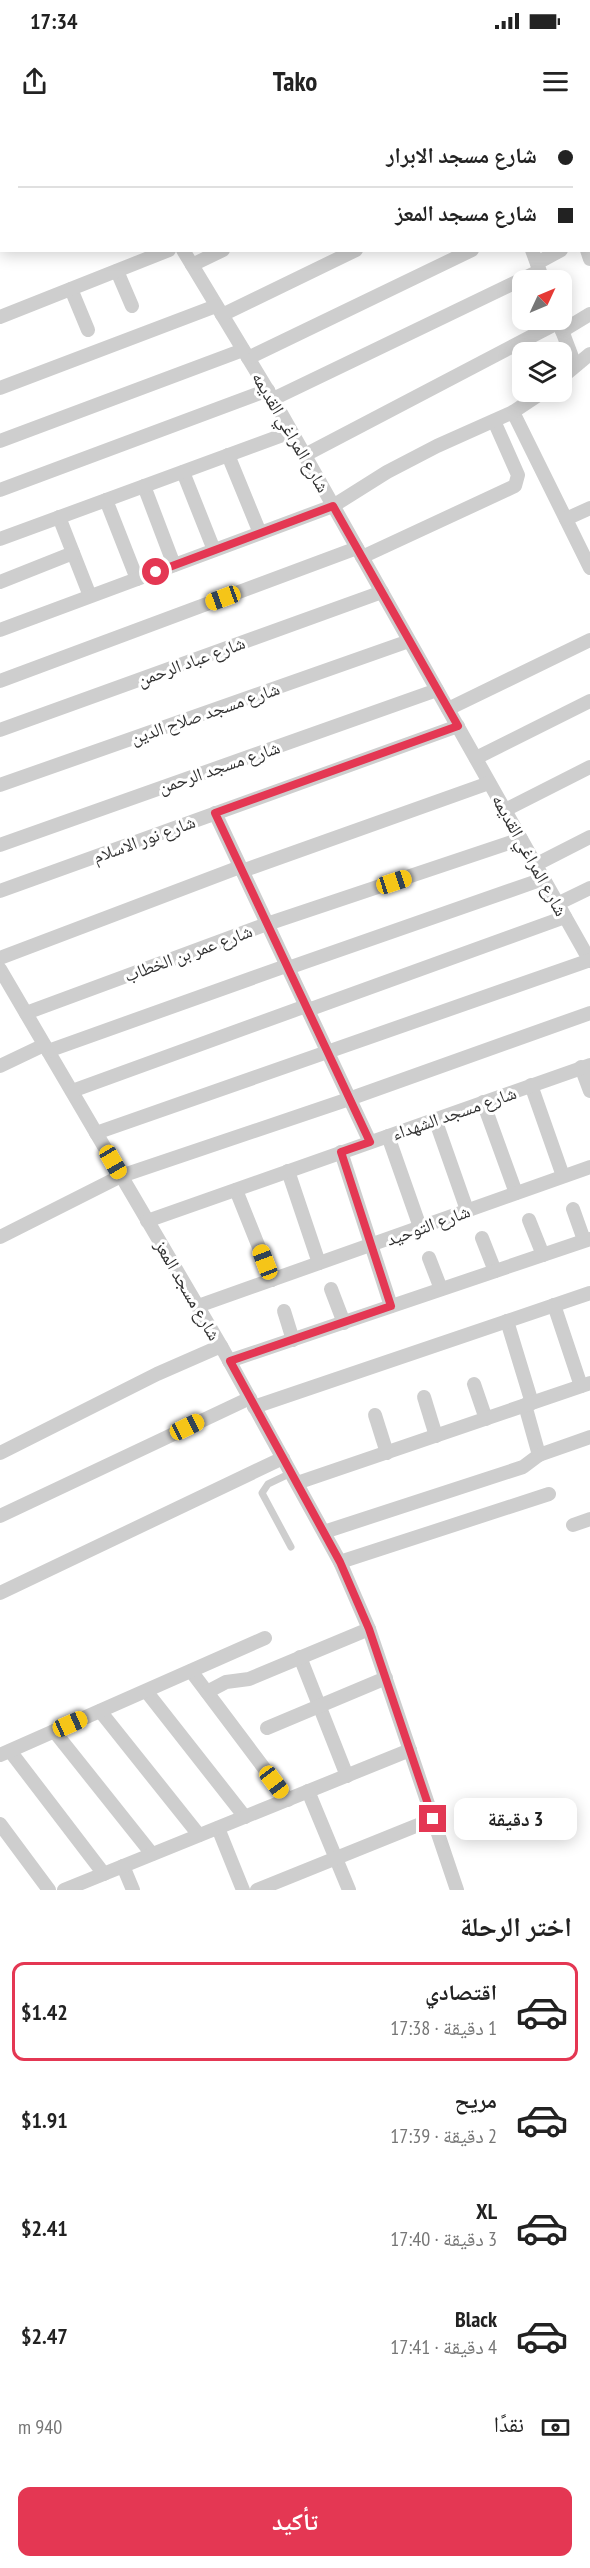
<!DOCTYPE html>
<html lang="ar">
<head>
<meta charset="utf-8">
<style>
	:root { --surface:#fff; --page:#f6f6f6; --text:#222; --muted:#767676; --line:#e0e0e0; --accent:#e43753 }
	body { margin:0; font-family:"PT Sans Narrow","Noto Naskh Arabic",sans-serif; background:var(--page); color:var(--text); direction:rtl; height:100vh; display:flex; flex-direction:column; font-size:22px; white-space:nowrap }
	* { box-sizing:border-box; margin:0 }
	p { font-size:20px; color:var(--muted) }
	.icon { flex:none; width:33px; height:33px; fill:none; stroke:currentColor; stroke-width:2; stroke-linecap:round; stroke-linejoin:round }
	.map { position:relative; height:1770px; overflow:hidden; direction:ltr }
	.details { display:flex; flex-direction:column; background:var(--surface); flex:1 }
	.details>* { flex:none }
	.hud { position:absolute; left:0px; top:0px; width:591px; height:132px; box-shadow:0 3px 15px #0003; direction:rtl; display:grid; align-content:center; height:132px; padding:0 18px; background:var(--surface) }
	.needle { width:39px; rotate:46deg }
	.controls { position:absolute; left:512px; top:150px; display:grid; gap:12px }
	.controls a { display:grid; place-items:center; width:60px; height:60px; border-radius:12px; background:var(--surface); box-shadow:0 3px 15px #0003; font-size:30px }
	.end { position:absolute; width:27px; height:27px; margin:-14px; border:8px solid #e43753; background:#fff; box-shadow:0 0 0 3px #fff }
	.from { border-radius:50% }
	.bubble { position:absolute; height:42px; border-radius:12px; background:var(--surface); box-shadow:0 3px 15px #0003; font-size:20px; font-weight:800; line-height:42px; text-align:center; direction:rtl }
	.car { position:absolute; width:18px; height:36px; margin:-18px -9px; border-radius:8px; box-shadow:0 0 4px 2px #0007; background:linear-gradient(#f5c518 24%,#345 0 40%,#f5c518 0 76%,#345 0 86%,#f5c518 0) }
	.hud b { display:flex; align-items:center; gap:21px; height:57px; font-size:22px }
	.hud b+b { border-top:2px solid var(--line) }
	.hud i { width:15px; height:15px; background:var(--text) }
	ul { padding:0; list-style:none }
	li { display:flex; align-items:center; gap:18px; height:99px; margin:0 12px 9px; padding:0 6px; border:3px solid transparent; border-radius:12px }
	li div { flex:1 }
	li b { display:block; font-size:22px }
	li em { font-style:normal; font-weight:800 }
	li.current { border-color:var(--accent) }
	li>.icon { width:54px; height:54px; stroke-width:1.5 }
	h2 { padding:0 18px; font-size:27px; line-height:72px }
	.pay { display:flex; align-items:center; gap:15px; height:66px; padding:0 18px; font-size:22px }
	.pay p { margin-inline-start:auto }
	.action { display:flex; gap:12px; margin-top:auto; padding:12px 18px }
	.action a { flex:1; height:69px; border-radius:12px; background:var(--accent); color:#fff; font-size:24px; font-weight:800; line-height:69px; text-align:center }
	.status { display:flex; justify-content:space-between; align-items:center; height:42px; padding:0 30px; background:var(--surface); direction:ltr }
	.status svg { height:16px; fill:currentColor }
	header { display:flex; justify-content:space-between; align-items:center; height:78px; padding:0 18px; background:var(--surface); font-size:27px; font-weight:800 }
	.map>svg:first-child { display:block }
</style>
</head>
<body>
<div class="status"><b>17:34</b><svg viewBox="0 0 49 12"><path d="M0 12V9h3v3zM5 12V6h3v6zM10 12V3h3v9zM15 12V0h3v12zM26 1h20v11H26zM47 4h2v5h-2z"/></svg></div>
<header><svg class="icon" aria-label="menu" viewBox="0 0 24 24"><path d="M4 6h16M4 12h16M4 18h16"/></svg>Tako<svg class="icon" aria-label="share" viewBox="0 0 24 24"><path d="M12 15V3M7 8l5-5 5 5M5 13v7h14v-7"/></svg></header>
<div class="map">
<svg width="590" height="1770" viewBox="0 0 590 1770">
	<rect width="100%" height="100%" fill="#fff"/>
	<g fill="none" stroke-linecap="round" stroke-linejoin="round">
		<polyline stroke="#cecece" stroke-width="7" points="291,1353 268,1364 262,1373 291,1427"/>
		<g stroke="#cecece" stroke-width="14">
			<polyline points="103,0 104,2"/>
			<polyline points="482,0 483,2"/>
			<polyline points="21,2 24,0"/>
			<polyline points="201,2 204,0"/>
			<polyline points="312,2 315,0"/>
			<polyline points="391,2 394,0"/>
			<polyline points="580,2 583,0"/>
			<polyline points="0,10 2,9"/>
			<polyline points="0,60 2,59"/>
			<polyline points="183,130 273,279 590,841"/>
			<polyline points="532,130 543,160"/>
			<polyline points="587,130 590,139"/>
			<polyline points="537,143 561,130"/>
			<polyline points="192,145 223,130"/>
			<polyline points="117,151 132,186"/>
			<polyline points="71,169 88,210"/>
			<polyline points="222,195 356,130"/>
			<polyline points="0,197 169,130"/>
			<polyline points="558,200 575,245"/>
			<polyline points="562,211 590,194"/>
			<polyline points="248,238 472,130"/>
			<polyline points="561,258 590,234"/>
			<polyline points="0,268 216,186"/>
			<polyline points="273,279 539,151"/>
			<polyline points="513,292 590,448"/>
			<polyline points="0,321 243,230"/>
			<polyline points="228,335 260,413"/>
			<polyline points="305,335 559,202"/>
			<polyline points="183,352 214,430"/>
			<polyline points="144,366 174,445"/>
			<polyline points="0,370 268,270"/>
			<polyline points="106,380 137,459"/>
			<polyline points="59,397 90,476"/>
			<polyline points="566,399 590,388"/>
			<polyline points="0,419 291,312"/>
			<polyline points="362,437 515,366 518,355 494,301"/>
			<polyline points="0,462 73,433"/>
			<polyline points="0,510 333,386 387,352 437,326 513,292 543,272"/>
			<polyline points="0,561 357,428"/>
			<polyline points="448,589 590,520"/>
			<polyline points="0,610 382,472"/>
			<polyline points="476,638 590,581"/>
			<polyline points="0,665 409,521"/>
			<polyline points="505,690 590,647"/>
			<polyline points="215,693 370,1022"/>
			<polyline points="0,725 437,570"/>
			<polyline points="535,745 590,717"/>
			<polyline points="242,751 489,663"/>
			<polyline points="0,771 458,606"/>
			<polyline points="557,784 590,768"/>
			<polyline points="0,838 240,747"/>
			<polyline points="288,848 543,759"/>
			<polyline points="0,849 221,1226 340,1442 369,1509 457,1770"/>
			<polyline points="308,890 565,797"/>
			<polyline points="26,893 267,804 521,719"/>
			<polyline points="48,931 286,846"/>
			<polyline points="0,946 44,925"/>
			<polyline points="581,947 590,971"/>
			<polyline points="531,965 563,1056"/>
			<polyline points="72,971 306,886"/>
			<polyline points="483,982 516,1073"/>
			<polyline points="435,999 467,1090"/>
			<polyline points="96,1013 590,840"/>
			<polyline points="388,1016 420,1107"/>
			<polyline points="341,1032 391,1186"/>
			<polyline points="288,1051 319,1143"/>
			<polyline points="236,1070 272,1160"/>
			<polyline points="573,1089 584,1120"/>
			<polyline points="529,1100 543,1135"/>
			<polyline points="147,1101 590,945"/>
			<polyline points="0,1117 121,1056 349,979 590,893"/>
			<polyline points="482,1118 495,1151"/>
			<polyline points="429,1138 441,1169"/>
			<polyline points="331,1169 344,1203"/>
			<polyline points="554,1185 581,1266"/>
			<polyline points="198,1186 590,1047"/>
			<polyline points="284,1191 293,1220"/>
			<polyline points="507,1201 532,1283"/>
			<polyline points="229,1241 590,1119"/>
			<polyline points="474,1264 486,1299"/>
			<polyline points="424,1277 436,1316"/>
			<polyline points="525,1285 539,1335"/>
			<polyline points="254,1287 590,1173"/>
			<polyline points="375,1295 387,1333"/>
			<polyline points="0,1333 157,1254 221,1226"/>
			<polyline points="297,1363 590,1263"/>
			<polyline points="0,1396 250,1278"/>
			<polyline points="573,1405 590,1399"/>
			<polyline points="324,1412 523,1347 539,1335 590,1317"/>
			<polyline points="340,1442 549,1374"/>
			<polyline points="0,1473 283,1338"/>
			<polyline points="300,1537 347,1656"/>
			<polyline points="191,1551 288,1680"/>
			<polyline points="146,1571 245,1697"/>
			<polyline points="207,1572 226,1562 249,1559 369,1509"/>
			<polyline points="100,1591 199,1715"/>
			<polyline points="267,1608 386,1558"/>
			<polyline points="54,1611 152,1734"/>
			<polyline points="10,1631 104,1754"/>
			<polyline points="0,1635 265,1518"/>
			<polyline points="308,1671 349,1770"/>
			<polyline points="0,1704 49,1770"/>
			<polyline points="218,1708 243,1770"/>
			<polyline points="123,1746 133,1770"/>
			<polyline points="64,1770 410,1630"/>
			<polyline points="257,1770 433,1699"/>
		</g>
	</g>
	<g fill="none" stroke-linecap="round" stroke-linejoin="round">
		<polyline stroke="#e43753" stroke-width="8" points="156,452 333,386 458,606 215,693 370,1022 341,1032 391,1186 230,1241 340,1442 369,1509 433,1699"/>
	</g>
	<g text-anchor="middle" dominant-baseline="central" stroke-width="6" stroke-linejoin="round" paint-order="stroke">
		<g font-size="18" fill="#313131" stroke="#fff">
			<text transform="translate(291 312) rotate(60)">شارع المراغي القديمه</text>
			<text transform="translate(191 541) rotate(-20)">شارع عباد الرحمن</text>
			<text transform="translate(205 593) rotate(-19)">شارع مسجد صلاح الدين</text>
			<text transform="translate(219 647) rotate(-19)">شارع مسجد الرحمن</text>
			<text transform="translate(144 719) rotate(-20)">شارع نور الاسلام</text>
			<text transform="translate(530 735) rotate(61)">شارع المراغي القديمه</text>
			<text transform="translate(188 833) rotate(-20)">شارع عمر بن الخطاب</text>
			<text transform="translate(454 993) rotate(-19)">شارع مسجد الشهداء</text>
			<text transform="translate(428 1105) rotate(-20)">شارع التوحيد</text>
			<text transform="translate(188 1170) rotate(60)">شارع مسجد المعز</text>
		</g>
	</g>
</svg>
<div class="controls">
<a><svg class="needle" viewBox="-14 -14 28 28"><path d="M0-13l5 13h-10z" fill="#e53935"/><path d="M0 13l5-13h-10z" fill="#767676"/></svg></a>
<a><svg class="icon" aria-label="layers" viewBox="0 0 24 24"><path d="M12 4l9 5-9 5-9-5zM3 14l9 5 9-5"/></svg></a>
</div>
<i class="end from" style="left:156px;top:452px"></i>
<i class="end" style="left:433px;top:1699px"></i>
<div class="bubble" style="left:454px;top:1678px;width:123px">3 دقيقة</div>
<i class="car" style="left:223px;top:478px;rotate:250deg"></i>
<i class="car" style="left:394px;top:762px;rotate:72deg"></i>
<i class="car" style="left:113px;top:1042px;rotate:150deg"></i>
<i class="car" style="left:265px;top:1142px;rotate:339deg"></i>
<i class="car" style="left:187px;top:1307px;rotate:64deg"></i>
<i class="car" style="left:70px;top:1604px;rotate:66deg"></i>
<i class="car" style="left:274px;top:1662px;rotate:143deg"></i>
<div class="hud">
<b><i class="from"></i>شارع مسجد الابرار</b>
<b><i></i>شارع مسجد المعز</b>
</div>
</div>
<section class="details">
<h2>اختر الرحلة</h2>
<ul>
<li class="current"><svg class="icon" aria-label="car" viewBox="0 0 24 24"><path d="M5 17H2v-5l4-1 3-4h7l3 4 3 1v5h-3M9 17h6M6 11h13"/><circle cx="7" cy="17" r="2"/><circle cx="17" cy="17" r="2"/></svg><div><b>اقتصادي</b><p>1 دقيقة · 17:38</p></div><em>$1.42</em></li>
<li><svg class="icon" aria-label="car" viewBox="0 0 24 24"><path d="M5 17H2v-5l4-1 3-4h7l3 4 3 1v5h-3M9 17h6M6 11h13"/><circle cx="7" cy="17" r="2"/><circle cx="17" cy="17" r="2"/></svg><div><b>مريح</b><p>2 دقيقة · 17:39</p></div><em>$1.91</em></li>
<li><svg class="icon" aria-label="car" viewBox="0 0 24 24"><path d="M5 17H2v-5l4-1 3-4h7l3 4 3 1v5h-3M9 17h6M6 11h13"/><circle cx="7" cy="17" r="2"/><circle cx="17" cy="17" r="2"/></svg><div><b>XL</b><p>3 دقيقة · 17:40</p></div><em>$2.41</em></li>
<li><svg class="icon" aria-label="car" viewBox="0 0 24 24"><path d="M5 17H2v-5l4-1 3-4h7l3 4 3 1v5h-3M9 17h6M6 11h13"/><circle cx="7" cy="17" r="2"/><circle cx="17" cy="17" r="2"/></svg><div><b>Black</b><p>4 دقيقة · 17:41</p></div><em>$2.47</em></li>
</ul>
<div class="pay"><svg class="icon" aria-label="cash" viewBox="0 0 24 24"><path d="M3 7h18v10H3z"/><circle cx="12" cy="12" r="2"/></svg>نقدًا<p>940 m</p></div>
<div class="action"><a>تأكيد</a></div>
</section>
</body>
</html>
